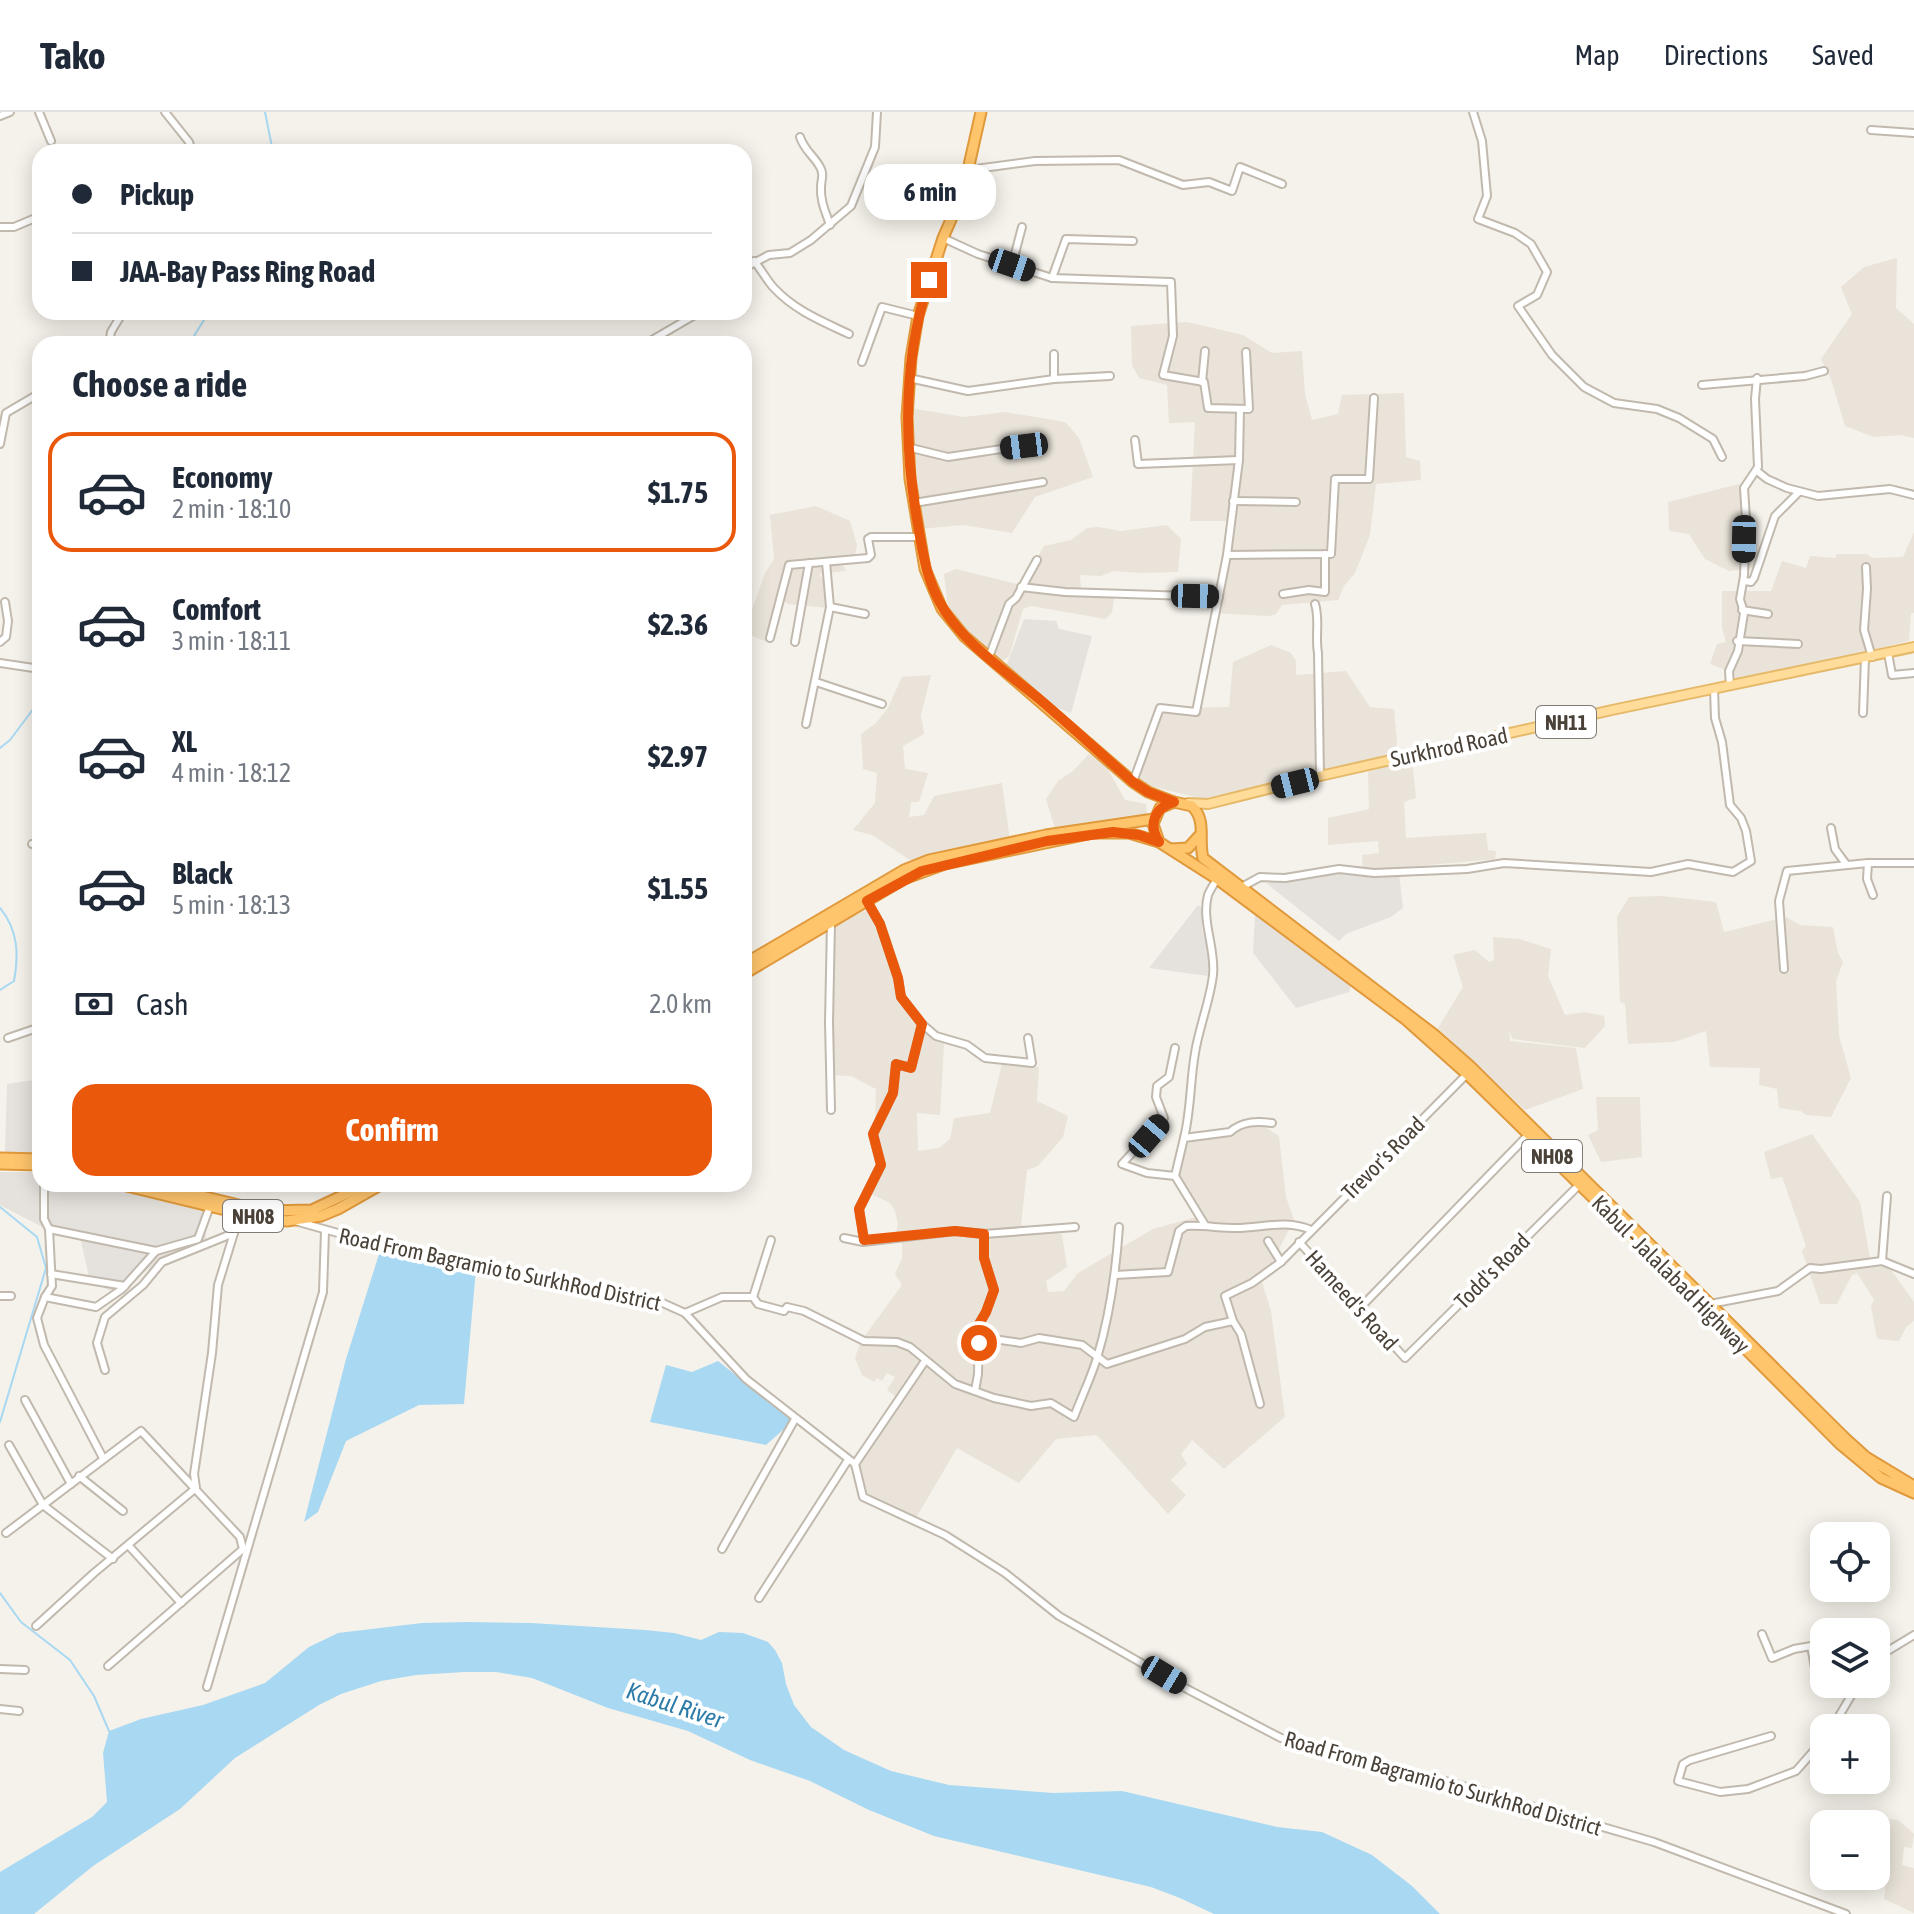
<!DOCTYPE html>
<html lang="en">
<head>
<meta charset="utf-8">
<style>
	:root { --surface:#fff; --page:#f2f2f3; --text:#1f2937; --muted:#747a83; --line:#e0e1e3; --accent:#ea580c }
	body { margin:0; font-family:"Asap Condensed",sans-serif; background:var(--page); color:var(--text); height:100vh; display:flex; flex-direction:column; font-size:30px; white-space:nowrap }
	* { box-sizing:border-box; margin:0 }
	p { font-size:26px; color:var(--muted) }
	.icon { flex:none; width:44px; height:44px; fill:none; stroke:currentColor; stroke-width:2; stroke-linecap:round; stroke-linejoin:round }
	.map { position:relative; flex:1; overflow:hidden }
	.drawer { position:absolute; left:32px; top:224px; width:720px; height:856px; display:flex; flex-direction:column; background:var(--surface); border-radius:24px; box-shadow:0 4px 20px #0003 }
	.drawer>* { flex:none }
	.guide { position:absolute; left:32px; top:32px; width:720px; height:176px; border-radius:24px; box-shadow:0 4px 20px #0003; display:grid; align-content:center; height:176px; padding:0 40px; background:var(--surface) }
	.controls { position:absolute; left:1810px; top:1410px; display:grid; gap:16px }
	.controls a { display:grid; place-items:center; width:80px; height:80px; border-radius:16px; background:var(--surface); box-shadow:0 4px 20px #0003; font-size:40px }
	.end { position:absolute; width:36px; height:36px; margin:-18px; border:10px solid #ea580c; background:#fff; box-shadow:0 0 0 4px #fff }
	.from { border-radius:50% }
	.bubble { position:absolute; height:56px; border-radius:24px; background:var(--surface); box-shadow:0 4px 20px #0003; font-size:26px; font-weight:700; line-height:56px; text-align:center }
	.car { position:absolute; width:24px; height:48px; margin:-24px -12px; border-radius:10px; box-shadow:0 0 6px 2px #0007; background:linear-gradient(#222 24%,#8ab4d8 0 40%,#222 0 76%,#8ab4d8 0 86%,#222 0) }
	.guide b { display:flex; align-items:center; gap:28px; height:76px; font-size:30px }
	.guide b+b { border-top:2px solid var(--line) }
	.guide i { width:20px; height:20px; background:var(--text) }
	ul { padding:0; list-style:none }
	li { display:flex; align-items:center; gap:24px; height:120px; margin:0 16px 12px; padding:0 24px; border:4px solid transparent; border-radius:24px }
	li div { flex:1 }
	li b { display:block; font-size:30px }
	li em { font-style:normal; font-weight:700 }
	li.active { border-color:var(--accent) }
	li>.icon { width:72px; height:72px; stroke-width:1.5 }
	h2 { padding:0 40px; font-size:36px; line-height:96px }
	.pay { display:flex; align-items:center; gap:20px; height:88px; padding:0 40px; font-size:30px }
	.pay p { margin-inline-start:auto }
	.action { display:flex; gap:16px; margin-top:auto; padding:16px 40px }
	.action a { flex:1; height:92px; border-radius:24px; background:var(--accent); color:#fff; font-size:32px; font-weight:700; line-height:92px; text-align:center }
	header { display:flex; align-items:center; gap:48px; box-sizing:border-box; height:112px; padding:0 40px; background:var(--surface); border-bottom:2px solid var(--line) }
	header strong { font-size:38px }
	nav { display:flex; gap:44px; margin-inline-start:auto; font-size:28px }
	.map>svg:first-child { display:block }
</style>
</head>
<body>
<header>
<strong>Tako</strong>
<nav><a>Map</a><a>Directions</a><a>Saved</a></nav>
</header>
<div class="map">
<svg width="1914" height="1802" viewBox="0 0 1914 1802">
	<rect width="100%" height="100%" fill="#f5f2eb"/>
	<g fill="#e9e3d9">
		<polygon points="1897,146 1896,196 1914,212 1914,326 1901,323 1874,325 1845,314 1831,267 1821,247 1852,202 1841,175 1864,155"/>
		<polygon points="1187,210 1243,223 1272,241 1302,239 1305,282 1312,308 1338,302 1342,283 1404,281 1406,345 1420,349 1421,368 1376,372 1370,423 1355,461 1344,474 1338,488 1282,493 1276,502 1269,504 1212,501 1231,409 1190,409 1195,310 1169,311 1167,273 1139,266 1132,253 1131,214"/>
		<polygon points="910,296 964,305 1005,300 1065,310 1079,326 1093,365 1035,385 1012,421 963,413 919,417 910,367"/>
		<polygon points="1739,372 1748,409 1749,436 1759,440 1756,456 1729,459 1705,447 1689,422 1669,419 1668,390"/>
		<polygon points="816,394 850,409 857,433 854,447 840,448 846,459 819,462 828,475 828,496 788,492 784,489 767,530 744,521 765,461 774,447 770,403"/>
		<polygon points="1167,413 1181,427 1178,460 1141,461 1114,459 1101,464 1080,463 1081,479 1115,482 1112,500 1106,507 1031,494 1023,497 1009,545 1000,550 985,539 984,533 967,522 949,503 944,462 956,457 1017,472 1025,467 1044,434 1071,428 1087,416 1098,415 1121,419"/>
		<polygon points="1914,420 1914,501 1911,501 1909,529 1730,571 1728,559 1710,552 1717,532 1726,530 1722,515 1722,479 1771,479 1782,449 1806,456 1810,444 1835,446 1837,442 1867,442 1872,446 1903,445"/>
		<polygon points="1271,533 1291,541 1296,549 1296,563 1346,559 1370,595 1394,597 1397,630 1395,644 1203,687 1138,671 1160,596 1229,595 1233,550"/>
		<polygon points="931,563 921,603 924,622 903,634 905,657 928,661 919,690 911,690 909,705 924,703 934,684 1002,671 1010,728 913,750 872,723 853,718 875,691 877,661 863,657 861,622 876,611 888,596 902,565"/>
		<polygon points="1089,642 1105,652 1125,688 1146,692 1147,702 1056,720 1046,687 1058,669 1073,659"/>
		<polygon points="1412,647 1416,686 1404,690 1406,726 1486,721 1488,738 1496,739 1495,747 1363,759 1362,743 1379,741 1378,729 1328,733 1328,706 1369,697 1368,660"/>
		<polygon points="1662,784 1716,790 1724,820 1786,805 1800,813 1833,815 1838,841 1843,850 1836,869 1839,924 1851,966 1831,1005 1806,1003 1801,999 1779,996 1777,977 1759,973 1760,956 1710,955 1706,919 1674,930 1628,932 1625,892 1620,890 1617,805 1629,785"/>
		<polygon points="868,797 905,891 926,918 944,932 940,1003 917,1001 918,1039 939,1036 950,1027 954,1006 990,1001 1002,952 1039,955 1037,989 1068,1004 1063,1025 1038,1054 1027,1058 1021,1113 1062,1122 1067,1155 1046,1169 1048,1180 1064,1179 1078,1161 1153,1117 1196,1105 1174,1066 1184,1028 1230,1022 1259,1011 1279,1024 1286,1085 1294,1108 1262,1170 1271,1199 1285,1305 1224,1357 1192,1328 1181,1342 1187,1352 1171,1368 1186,1383 1168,1402 1097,1323 1056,1327 1019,1371 957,1336 913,1411 860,1387 853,1354 898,1286 887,1278 895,1265 887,1261 882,1269 877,1266 874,1270 862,1263 855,1246 861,1229 902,1173 895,1162 902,1146 902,1130 899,1129 896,1120 898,1112 895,1099 890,1091 867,1080 879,1055 875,1009 876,977 851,964 828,963 830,816"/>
		<polygon points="1493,825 1519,827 1551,837 1548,864 1565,903 1585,900 1604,904 1605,914 1585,936 1513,927 1509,919 1510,929 1576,936 1583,977 1525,998 1438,916 1463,875 1453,843 1475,838 1489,850 1494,848"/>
		<polygon points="1596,985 1640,985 1642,1045 1601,1050 1588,1023 1598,1018"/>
		<polygon points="1812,1022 1860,1090 1870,1146 1891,1158 1914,1190 1914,1209 1906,1215 1899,1229 1877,1227 1871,1194 1874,1188 1857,1161 1852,1163 1837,1192 1820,1192 1802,1139 1806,1134 1785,1073 1782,1065 1771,1067 1764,1040"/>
		<polygon points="1888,1707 1898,1708 1914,1722 1912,1736 1904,1735 1902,1753 1914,1756 1914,1801 1884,1787 1887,1761 1876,1758 1876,1738"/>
	</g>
	<g fill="#e5e1dc">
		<polygon points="1024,507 1056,509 1059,517 1092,524 1071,601 1048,592 1029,577 1007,552"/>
		<polygon points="1343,757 1399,761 1403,796 1391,805 1346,822 1339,829 1266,771"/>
		<polygon points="1198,793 1203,797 1202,818 1210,845 1208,864 1149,856"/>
		<polygon points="1255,802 1351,874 1349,880 1296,896 1253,841"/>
		<polygon points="40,967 40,1049 5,1042 7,972"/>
		<polygon points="0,1060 40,1060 40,1072 88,1072 205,1099 206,1126 157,1151 115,1181 90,1169 80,1125 50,1119 0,1093"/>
	</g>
	<g fill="#a8d8f2">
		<polygon points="380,1139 476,1157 464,1292 419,1293 346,1329 318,1400 304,1410 346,1247"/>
		<polygon points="718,1249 793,1309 766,1333 650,1310 666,1253 692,1260"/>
		<polygon points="468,1510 531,1511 645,1518 674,1521 701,1528 719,1520 743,1521 768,1530 775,1538 782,1551 786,1572 794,1593 811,1615 844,1638 891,1659 949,1673 1053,1681 1122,1679 1277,1715 1322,1720 1372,1743 1412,1774 1440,1802 1214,1802 1180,1786 1151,1775 934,1724 869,1698 810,1669 750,1648 688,1619 608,1596 532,1566 496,1560 464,1560 416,1563 381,1569 341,1582 319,1593 235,1646 180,1697 93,1754 34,1802 0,1802 0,1760 92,1705 107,1690 103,1641 109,1619 141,1607 203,1593 265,1571 309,1535 338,1521 422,1511"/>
	</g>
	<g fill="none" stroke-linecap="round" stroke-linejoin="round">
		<g stroke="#a8d8f2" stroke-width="2">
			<polyline points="265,0 273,40"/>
			<polyline points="189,232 209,200"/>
			<polyline points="0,636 10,628 40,588"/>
			<path d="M0,796C18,818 19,842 14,869L0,878"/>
			<polyline points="0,1095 37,1125 46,1156 0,1310"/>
			<polyline points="0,1481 21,1510 70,1548 94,1584 109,1619"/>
		</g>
		<defs>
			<g id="minor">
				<polyline points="39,0 51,29"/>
				<polyline points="165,0 189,30 192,40"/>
				<polyline points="1473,0 1482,29 1487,84 1478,107 1515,121 1531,132 1547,160 1537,183 1518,194 1552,243 1584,275 1614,291 1657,297 1679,306 1713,327 1722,345"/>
				<polyline points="0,4 10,0"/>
				<polyline points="1871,18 1914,21"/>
				<path d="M800,25C805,40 815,44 821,57C824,64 821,68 821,75C820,89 826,101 830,113"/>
				<polyline points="968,58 1035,49 1119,48 1183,73 1209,70 1232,79 1240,55 1282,72"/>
				<polyline points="0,115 14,115 40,104"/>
				<polyline points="943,126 978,142 1052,166 1171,170 1173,224 1163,263 1204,270 1208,296 1249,297 1246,240"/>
				<path d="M754,149C761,157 766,167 773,175C794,198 821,209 849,222"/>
				<polyline points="1012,153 1022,115"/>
				<polyline points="744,156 769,143 790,141 811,128 851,94 875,35 877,0"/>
				<polyline points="1052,166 1066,127 1133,129"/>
				<polyline points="109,232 111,220 123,200"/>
				<polyline points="651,232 652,228 700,200"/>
				<polyline points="1054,242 1054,267"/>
				<polyline points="862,250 882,195 918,204"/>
				<polyline points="909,266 968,279 1054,267 1110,264"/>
				<polyline points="1202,270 1205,239"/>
				<polyline points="1702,273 1805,264 1824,259"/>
				<polyline points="1135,328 1138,352 1239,348"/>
				<polyline points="0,332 6,301 40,281"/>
				<polyline points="907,335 948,345 1041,331"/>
				<polyline points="1757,359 1767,367 1787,376 1818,384 1890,377 1914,383"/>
				<polyline points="1233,389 1296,390"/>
				<polyline points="914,391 1043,370"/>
				<polyline points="1227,443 1331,442 1335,367 1369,367 1374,286"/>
				<polyline points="1866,455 1867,477 1864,518 1872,545"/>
				<polyline points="1744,469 1751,470 1754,466 1775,404 1799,380"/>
				<polyline points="1021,475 1065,480 1219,485"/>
				<polyline points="1283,482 1309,478 1325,480 1325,442"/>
				<path d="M1315,492C1320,508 1315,524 1318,541L1320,664"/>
				<polyline points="830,495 865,502"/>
				<polyline points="1742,498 1768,502"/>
				<polyline points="770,526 789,453 868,446 871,443 868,427 871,425 920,425"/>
				<polyline points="1737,529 1798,532"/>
				<polyline points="0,530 6,525 8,509 5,490"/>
				<polyline points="795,530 809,451"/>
				<polyline points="1888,541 1892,563 1914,561"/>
				<polyline points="989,545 1009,492 1016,486 1037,448"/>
				<polyline points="0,551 40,557"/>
				<polyline points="816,570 882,592"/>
				<polyline points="1730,574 1729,559 1738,539 1744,501 1740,487 1744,464 1746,407 1744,376 1758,355 1755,287 1757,266"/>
				<polyline points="1863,601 1865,546"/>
				<polyline points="806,612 830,495 826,450"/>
				<polyline points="1133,670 1160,596 1196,600 1227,443 1239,348 1240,298"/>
				<polyline points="1831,716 1835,737 1846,752"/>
				<polyline points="32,732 40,731"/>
				<polyline points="1868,751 1867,767 1873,783"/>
				<polyline points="1240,776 1260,765 1285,766 1339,757 1374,761 1467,757 1504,751 1651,760 1688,752 1733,760 1751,749 1746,719 1741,706 1730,693 1722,630 1715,606 1714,577"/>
				<polyline points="866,788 880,812 898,866 901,885 922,912 936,924 967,933 985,946 1032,951 1028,926"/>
				<polyline points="1784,857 1779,789 1787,759 1868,751 1914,751"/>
				<polyline points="8,926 40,915"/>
				<polyline points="831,998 829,910 831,811"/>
				<path d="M1184,1026C1191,998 1190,970 1195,941C1199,915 1210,889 1213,863C1216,837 1201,809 1208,783C1210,778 1214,772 1217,767"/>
				<polyline points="1175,1064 1147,1061 1122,1052 1164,1006 1156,985 1157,974 1169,965 1175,936"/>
				<polyline points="44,1072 44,1107 49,1117 52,1174 45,1185 37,1206 44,1233 103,1346"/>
				<polyline points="295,1109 370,1130 598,1179 656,1188 685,1201 746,1267 855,1352 863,1385 945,1423 1005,1461 1059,1504 1187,1577 1281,1626 1317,1635 1373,1653 1449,1670 1654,1730 1846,1802"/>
				<path d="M1205,1113L1175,1064L1184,1026L1230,1020C1242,1009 1257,1009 1272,1011"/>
				<polyline points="49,1117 156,1139"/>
				<polyline points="844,1126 863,1130 955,1119 984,1122 1075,1115"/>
				<polyline points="864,1128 859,1097 881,1053 873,1022 893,981 896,952 911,956 922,912"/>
				<polyline points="1268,1129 1281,1150"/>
				<polyline points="1299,1130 1405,1246 1580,1072"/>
				<polyline points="1882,1149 1887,1084"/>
				<polyline points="51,1162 125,1174"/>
				<path d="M1115,1163L1168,1160L1179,1119L1186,1114C1203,1113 1219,1116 1236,1116C1262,1116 1286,1107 1311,1118"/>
				<polyline points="0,1184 11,1184"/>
				<polyline points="45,1185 96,1195 122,1177 156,1139 198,1127 210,1094"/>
				<path d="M753,1185L758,1192L784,1199L787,1195L804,1199L864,1229L897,1230L910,1235L955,1272L994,1286L1031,1294L1051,1291L1074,1305C1081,1286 1091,1266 1097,1246C1110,1203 1116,1159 1119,1115"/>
				<polyline points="1710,1192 1778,1179 1810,1156 1821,1157 1882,1149 1914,1162"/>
				<polyline points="1360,1196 1529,1022"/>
				<polyline points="685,1201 722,1185 753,1185 771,1128"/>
				<polyline points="1233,1209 1241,1222 1260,1292"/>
				<polyline points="979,1225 1021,1231 1039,1226 1082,1233 1107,1252 1185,1227 1205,1215 1233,1209 1225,1184 1252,1171 1281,1150 1467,962"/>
				<polyline points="105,1258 97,1231 105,1205 143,1173 162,1150 234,1121"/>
				<polyline points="975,1279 978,1262 979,1212 986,1200 994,1178 984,1146 984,1122"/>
				<polyline points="25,1288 71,1372"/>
				<polyline points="9,1333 43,1393 113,1447"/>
				<polyline points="855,1352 925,1249"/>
				<polyline points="79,1364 123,1399"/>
				<polyline points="6,1421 141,1319 240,1425 243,1437 108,1554"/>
				<polyline points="129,1434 181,1491"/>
				<polyline points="722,1437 795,1307"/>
				<polyline points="759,1486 848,1348"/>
				<polyline points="36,1514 94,1461 196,1376 194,1362 212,1241 218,1173 234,1121 237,1101"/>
				<polyline points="1762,1522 1772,1546 1794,1537 1811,1534 1815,1556 1824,1563"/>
				<polyline points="1876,1546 1914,1523"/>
				<polyline points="0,1557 25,1558"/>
				<polyline points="1838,1572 1853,1581"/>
				<polyline points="207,1575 323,1180 325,1119"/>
				<polyline points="0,1597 19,1599"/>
				<polyline points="1832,1616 1858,1572"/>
				<polyline points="1771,1624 1690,1648 1683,1652 1678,1669 1720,1680 1748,1677 1796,1659 1824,1627"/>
			</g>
			<polyline id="major" points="1188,691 1208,692 1320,664 1612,598 1914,535"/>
			<g id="highway">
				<polyline points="981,0 963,80 943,126 918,204 911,246 907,305 910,367 925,457 942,497 964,524 1133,670 1148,680 1174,690"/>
				<polyline points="1171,737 1188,736 1199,724"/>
				<polyline points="744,852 904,758 929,748 1046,723 1154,707"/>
				<polyline points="744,862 904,767 945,752 1093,721 1129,721 1159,730"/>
				<polyline points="0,1046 40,1047"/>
				<polyline points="0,1052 40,1053"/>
				<polyline points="118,1072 259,1106 287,1109 321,1104 338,1097 382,1072"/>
				<polyline points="151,1072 264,1099 312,1098 367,1072"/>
				<path d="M1914,1374L1866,1345L1845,1326L1470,954L1436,924L1203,746C1198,727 1207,709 1192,694L1174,690L1160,696L1153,712L1159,730L1217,767L1405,907L1470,965L1689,1180L1840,1332L1881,1366L1914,1381"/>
			</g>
		</defs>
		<use href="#minor" stroke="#c1b9ad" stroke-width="10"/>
		<use href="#major" stroke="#e6b969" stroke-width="12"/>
		<use href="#highway" stroke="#e0993b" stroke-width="13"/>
		<use href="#minor" stroke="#fff" stroke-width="6"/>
		<use href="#major" stroke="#ffdc9a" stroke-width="8"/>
		<use href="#highway" stroke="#ffc56d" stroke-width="9"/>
	</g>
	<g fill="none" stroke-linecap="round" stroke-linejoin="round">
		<path stroke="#ea580c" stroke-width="10" d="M929,168C903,249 903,330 918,413C924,449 929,480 952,509C975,539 1009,562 1038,586C1070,613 1101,642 1133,670L1148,680L1174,690C1154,696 1148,713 1159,730L1139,723L1113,720L1047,729L922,759L867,789L880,812L898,866L901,885L922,912L911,956L896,952L893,981L873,1022L881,1053L859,1097L864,1128L955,1119L984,1122V1146L994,1178L986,1200L979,1212V1231"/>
	</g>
	<g text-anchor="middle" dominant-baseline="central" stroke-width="8" stroke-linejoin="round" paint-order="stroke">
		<g fill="#fff" stroke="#807b74" stroke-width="2">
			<rect x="1536" y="594" width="60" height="32" rx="6"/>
			<rect x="1522" y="1028" width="60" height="32" rx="6"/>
			<rect x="223" y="1088" width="60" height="32" rx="6"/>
		</g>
		<g font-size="20" font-weight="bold" fill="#4a4238">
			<text x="1566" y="610">NH11</text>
			<text x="1552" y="1044">NH08</text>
			<text x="253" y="1104">NH08</text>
		</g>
		<g font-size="22" fill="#4a4238" stroke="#fff">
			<text transform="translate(1449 635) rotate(-12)">Surkhrod Road</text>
			<text transform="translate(1383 1046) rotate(-45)">Trevor's Road</text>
			<text transform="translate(500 1157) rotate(12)">Road From Bagramio to SurkhRod District</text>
			<text transform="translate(1492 1159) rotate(-45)">Todd's Road</text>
			<text transform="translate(1671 1162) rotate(45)">Kabul - Jalalabad Highway</text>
			<text transform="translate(1352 1188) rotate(48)">Hameed's Road</text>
			<text transform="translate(1443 1671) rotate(16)">Road From Bagramio to SurkhRod District</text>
		</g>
		<g font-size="24" font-style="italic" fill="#2c7ba8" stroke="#fff">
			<text transform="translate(675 1593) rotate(18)">Kabul River</text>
		</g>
	</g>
</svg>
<div class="controls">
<a><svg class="icon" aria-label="locate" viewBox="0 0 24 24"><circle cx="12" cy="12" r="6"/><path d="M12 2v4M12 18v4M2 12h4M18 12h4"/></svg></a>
<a><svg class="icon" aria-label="layers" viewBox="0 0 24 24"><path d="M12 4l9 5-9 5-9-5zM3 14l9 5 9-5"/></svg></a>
<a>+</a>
<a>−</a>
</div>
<i class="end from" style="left:979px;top:1231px"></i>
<i class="end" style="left:929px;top:168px"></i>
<div class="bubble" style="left:864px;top:52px;width:132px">6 min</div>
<i class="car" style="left:1012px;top:153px;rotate:109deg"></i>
<i class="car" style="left:1024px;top:334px;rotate:263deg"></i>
<i class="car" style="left:1744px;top:427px;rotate:181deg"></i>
<i class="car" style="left:1195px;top:484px;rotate:91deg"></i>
<i class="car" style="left:1295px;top:671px;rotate:256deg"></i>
<i class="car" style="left:1149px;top:1024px;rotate:41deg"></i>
<i class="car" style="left:1164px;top:1563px;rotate:121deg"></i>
<div class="guide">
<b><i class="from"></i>Pickup</b>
<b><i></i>JAA-Bay Pass Ring Road</b>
</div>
<section class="drawer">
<h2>Choose a ride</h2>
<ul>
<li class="active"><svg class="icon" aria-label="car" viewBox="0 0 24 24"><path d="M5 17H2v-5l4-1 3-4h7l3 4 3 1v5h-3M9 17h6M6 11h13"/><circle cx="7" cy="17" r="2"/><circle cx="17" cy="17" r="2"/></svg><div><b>Economy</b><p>2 min · 18:10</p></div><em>$1.75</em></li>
<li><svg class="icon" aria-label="car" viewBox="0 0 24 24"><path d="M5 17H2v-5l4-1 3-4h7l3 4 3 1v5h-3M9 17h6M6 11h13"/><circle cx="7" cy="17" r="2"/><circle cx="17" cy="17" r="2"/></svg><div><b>Comfort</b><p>3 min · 18:11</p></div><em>$2.36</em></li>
<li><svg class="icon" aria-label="car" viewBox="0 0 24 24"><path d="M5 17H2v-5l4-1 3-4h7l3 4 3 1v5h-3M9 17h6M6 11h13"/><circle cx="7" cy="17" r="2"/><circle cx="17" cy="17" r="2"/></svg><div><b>XL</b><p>4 min · 18:12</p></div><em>$2.97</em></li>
<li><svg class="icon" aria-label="car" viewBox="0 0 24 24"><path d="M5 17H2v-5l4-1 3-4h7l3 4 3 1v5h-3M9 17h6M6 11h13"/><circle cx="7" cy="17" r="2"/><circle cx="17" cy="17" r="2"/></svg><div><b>Black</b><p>5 min · 18:13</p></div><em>$1.55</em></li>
</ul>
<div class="pay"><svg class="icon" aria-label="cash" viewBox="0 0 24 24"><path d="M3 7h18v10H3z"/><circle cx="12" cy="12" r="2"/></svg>Cash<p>2.0 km</p></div>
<div class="action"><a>Confirm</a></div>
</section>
</div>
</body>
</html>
